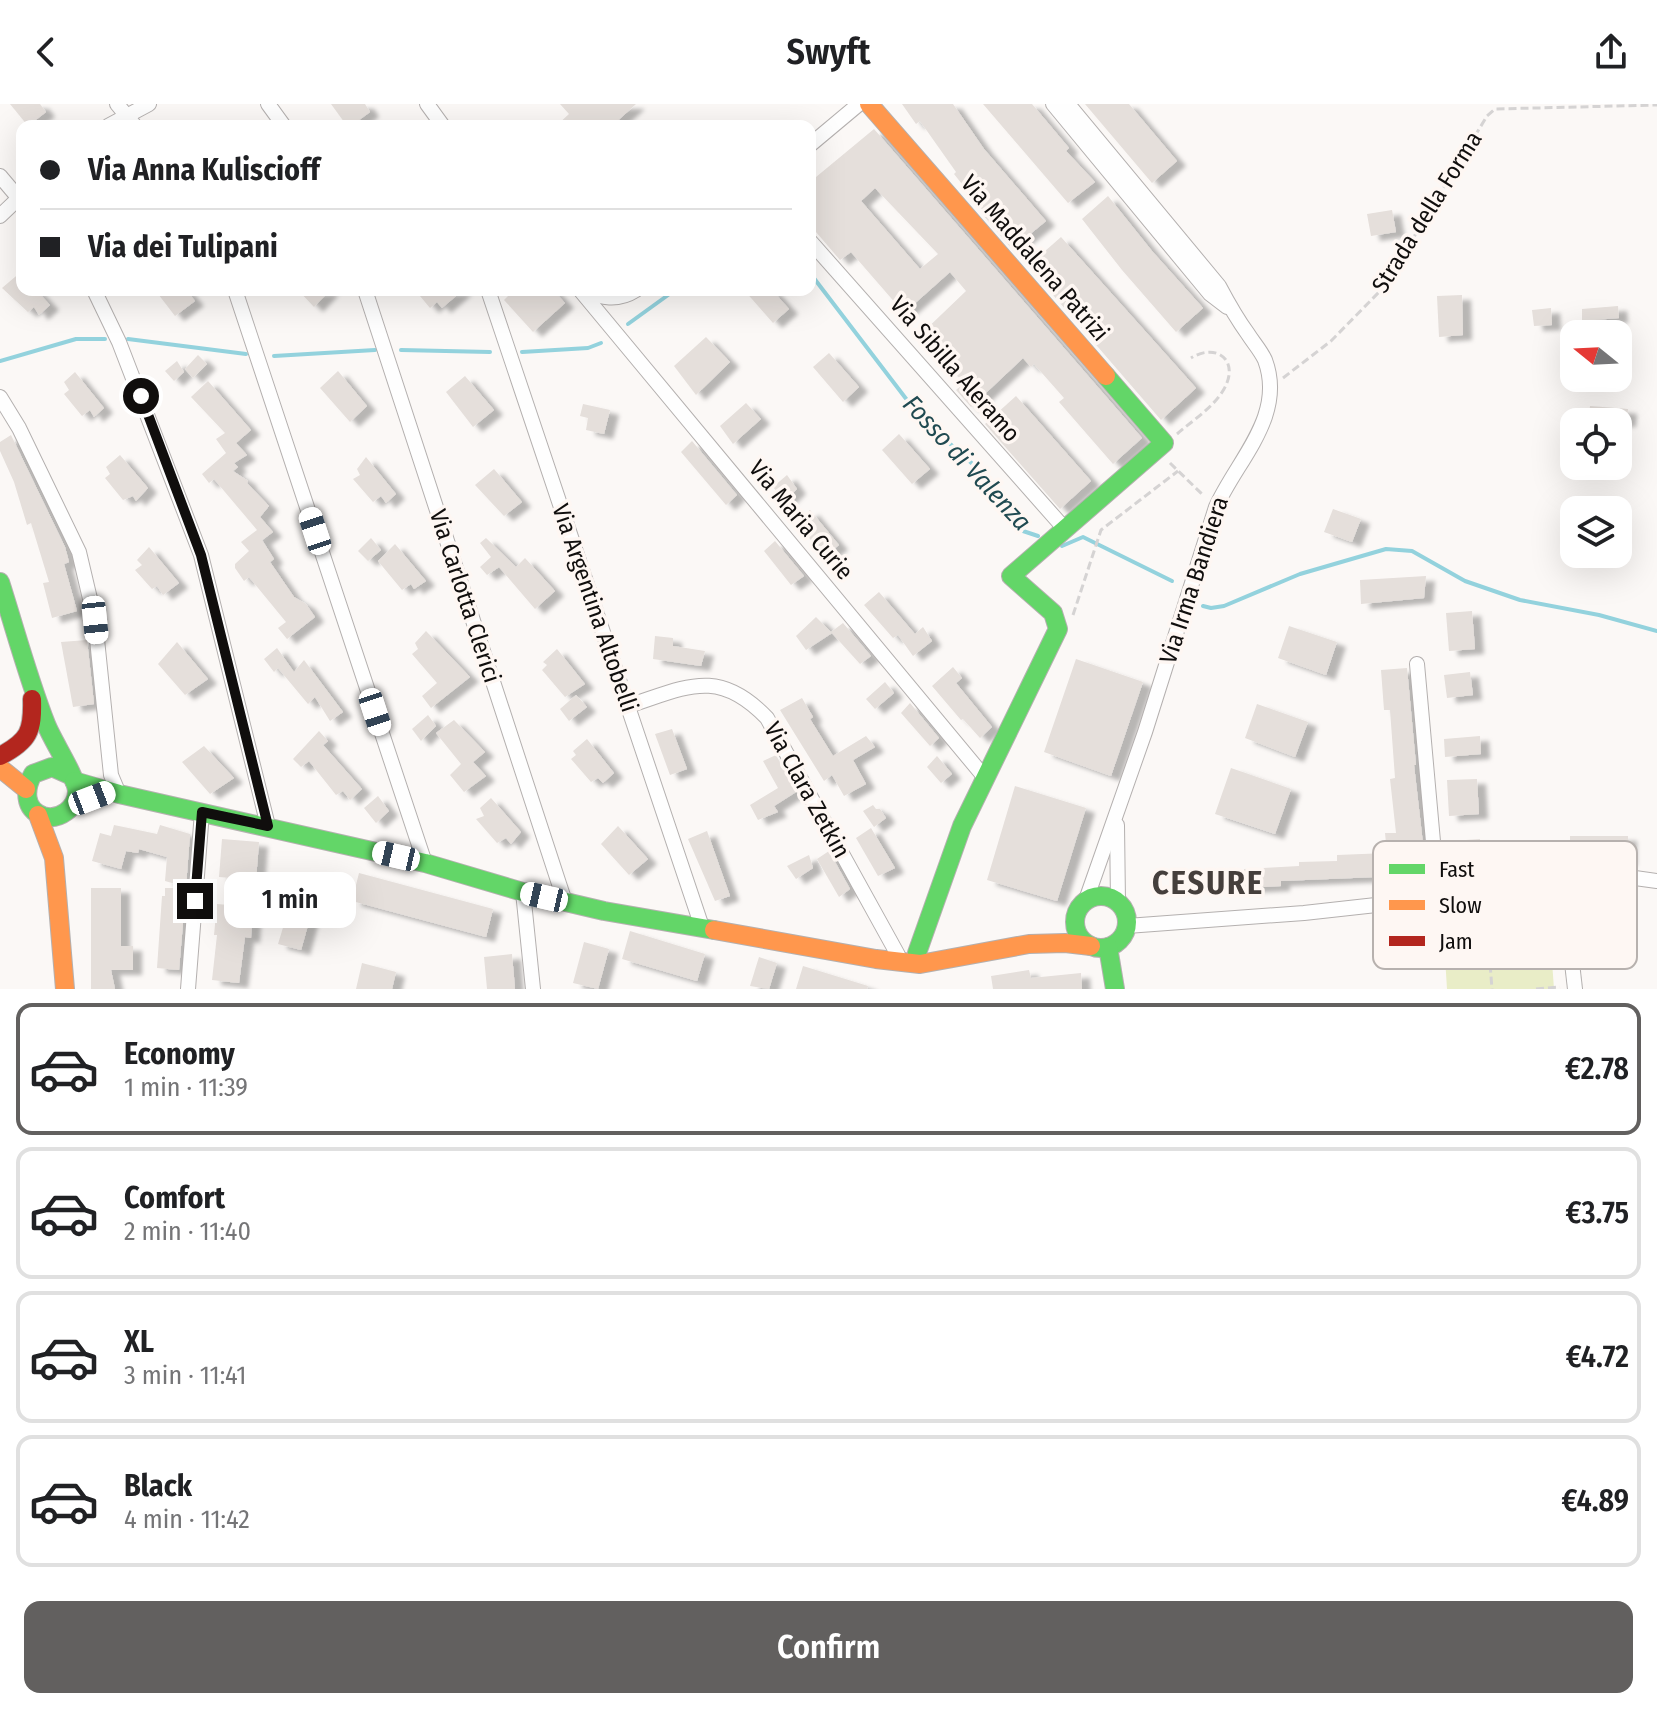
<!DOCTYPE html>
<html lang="en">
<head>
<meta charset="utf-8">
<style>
	:root { --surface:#fff; --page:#f6f6f6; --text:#202124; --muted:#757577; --line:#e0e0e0; --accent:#62605f }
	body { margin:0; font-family:"Fira Sans Condensed",sans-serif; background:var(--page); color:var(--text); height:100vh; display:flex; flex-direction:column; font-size:30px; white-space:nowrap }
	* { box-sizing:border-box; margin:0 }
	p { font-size:26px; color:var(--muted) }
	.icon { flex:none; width:44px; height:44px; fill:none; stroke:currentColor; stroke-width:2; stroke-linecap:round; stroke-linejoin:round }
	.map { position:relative; height:885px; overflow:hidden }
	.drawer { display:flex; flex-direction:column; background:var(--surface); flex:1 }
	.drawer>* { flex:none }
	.guide { position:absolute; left:16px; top:16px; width:800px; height:176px; border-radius:16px; box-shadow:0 8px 32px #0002; display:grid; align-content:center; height:176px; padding:0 24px; background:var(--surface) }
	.needle { width:52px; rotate:288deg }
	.buttons { position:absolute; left:1560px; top:216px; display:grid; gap:16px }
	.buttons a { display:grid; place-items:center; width:72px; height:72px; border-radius:16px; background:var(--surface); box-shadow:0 8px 32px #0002; font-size:40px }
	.end { position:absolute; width:36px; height:36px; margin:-18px; border:10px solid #100e0d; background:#fff; box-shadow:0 0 0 4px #fff }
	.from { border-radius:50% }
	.bubble { position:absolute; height:56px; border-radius:16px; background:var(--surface); box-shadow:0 8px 32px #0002; font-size:26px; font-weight:600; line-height:56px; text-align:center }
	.car { position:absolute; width:24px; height:48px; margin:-24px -12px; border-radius:10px; box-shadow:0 0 6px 2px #0007; background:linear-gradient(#fff 24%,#345 0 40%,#fff 0 76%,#345 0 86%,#fff 0) }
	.guide b { display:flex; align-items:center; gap:28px; height:76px; font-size:30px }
	.guide b+b { border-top:2px solid var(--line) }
	.guide i { width:20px; height:20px; background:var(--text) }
	ul { padding:14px 0 0; list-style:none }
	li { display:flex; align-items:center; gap:24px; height:132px; margin:0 16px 12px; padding:0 8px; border:4px solid var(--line); border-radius:16px }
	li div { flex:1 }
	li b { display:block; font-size:30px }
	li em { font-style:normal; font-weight:600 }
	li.selected { border-color:var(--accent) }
	li>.icon { width:72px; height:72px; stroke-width:1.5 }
	.action { display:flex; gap:16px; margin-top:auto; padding:16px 24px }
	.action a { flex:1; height:92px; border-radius:16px; background:var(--accent); color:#fff; font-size:32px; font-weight:600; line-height:92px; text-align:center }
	header { display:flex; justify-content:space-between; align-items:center; height:104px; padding:0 24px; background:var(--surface); font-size:36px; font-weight:600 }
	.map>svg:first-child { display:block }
</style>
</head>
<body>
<header><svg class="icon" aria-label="back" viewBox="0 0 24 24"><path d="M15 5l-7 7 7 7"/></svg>Swyft<svg class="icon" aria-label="share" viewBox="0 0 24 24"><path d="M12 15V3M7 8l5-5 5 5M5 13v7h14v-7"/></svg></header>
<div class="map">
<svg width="1657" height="885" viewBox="0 0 1657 885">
	<defs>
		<filter id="shadow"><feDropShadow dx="9" dy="5" stdDeviation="2" flood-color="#0004"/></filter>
	</defs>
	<rect width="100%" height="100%" fill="#fbf8f6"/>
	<polygon fill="#e9edc7" points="1548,802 1554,885 1447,885 1442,807"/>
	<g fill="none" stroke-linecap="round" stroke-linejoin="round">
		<g stroke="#93d2dd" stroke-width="4">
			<polyline points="810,169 920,313 986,372 1023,427 1038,432"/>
			<polyline points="628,220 675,186"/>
			<polyline points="128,235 246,250"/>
			<polyline points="401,246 490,248"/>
			<polyline points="522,248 588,244 601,239"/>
			<polyline points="274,252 375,246"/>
			<polyline points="0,257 76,235 105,235"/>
			<polyline points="1062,442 1083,433 1172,477"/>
			<polyline points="1203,502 1211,504 1224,502 1300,470 1386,445 1412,447 1465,477 1520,496 1599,511 1657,527"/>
		</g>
	</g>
	<g fill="#e5dfdb" fill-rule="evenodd" filter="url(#shadow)">
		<polygon points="10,0 40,0 46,8 28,22"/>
		<polygon points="331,0 365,0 370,8 351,22 347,22"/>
		<polygon points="560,0 636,0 612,22 556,22 569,10"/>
		<polygon points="902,0 953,0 984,45 1046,117 1012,145 983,111 985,109 954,70 956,68 920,17 916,20"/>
		<polygon points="983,0 1032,0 1069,44 1066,47 1095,78 1068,99"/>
		<polygon points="1085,0 1129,0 1177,57 1152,79"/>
		<path d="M874,25L1142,334L1113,360L1059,298L1064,294L1034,260L1031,263L1023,254L971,303L956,286L964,279L919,232L966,187L950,168L904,209L851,148L840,156L810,121V78ZM875,84L938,150L920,165L861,97Z"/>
		<polygon points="1108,92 1152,147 1203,204 1176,228 1122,166 1082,115"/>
		<polygon points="1392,106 1396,128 1371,132 1367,110"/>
		<polygon points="1061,133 1196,284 1161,316 1028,162"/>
		<polygon points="22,167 22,186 36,186 50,201 39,211 34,203 28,208 2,184"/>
		<polygon points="155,186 186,186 195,197 175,212"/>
		<polygon points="298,186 330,186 314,203"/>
		<polygon points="415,186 463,186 442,204 437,198 430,204"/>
		<polygon points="514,186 553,186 565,199 533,228 504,196"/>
		<polygon points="744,186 772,186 789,205 773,219"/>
		<polygon points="1462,191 1463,231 1439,233 1437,192"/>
		<polygon points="1618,202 1619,214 1582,217 1582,205"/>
		<polygon points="1551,204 1552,221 1534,222 1532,206"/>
		<polygon points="706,233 730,258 696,291 674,262"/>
		<polygon points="829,249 859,283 843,298 813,263"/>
		<polygon points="198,251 207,260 193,274 185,265"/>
		<polygon points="177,257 184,268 174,277 165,267"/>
		<polygon points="338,267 367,302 350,318 320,284"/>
		<polygon points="75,268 104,304 94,313 90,306 82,312 64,290 69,286 64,278"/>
		<polygon points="465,272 494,306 473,323 446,288"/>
		<polygon points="208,277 251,326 236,339 247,351 234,359 238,363 233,367 248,377 247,379 269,402 260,413 273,428 262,436 274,455 270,458 294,493 306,500 315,513 287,535 278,524 286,518 249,473 244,477 235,464 235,460 249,447 241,438 257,426 214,375 209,379 202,370 226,349 216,335 225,329 191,293"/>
		<polygon points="1016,292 1091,377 1060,405 985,320"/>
		<polygon points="746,299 761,315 733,340 720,322"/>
		<polygon points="583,300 610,306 604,330 586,326 588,314 580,312"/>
		<polygon points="1590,302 1628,305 1627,318 1588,318"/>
		<polygon points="899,330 930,365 912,380 882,346"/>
		<polygon points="11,331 65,443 69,458 64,460 77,507 52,514 43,479 49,478 31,419 27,421 14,378 0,347 0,338"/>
		<polygon points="692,337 737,391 726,401 681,348"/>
		<polygon points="120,351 148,384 136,397 133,392 123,396 105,374 110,370 106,363"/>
		<polygon points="366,353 396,390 386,399 381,392 373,398 353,375 360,371 357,365"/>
		<polygon points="494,365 522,398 504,412 475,381"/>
		<polygon points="787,371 797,385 785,397 773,383"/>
		<polygon points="1333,405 1361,415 1352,438 1324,428"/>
		<polygon points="810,406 839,441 825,452 796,419"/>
		<polygon points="371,434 381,446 368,457 358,447"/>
		<polygon points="486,434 516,463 525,454 555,487 535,505 499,463 487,471 480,463 491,453 480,439"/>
		<polygon points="775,437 804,472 791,481 764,447"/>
		<polygon points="395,440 426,477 414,485 411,480 402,486 378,457"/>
		<polygon points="149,443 179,479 163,491 157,482 152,485 135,466 142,461 137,456"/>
		<polygon points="1426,472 1424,494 1361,500 1360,476"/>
		<polygon points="879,488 915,530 923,523 932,537 913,552 898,531 893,534 864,501"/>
		<polygon points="1472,507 1475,545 1449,547 1446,509"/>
		<polygon points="816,513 832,529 806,546 796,532"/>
		<polygon points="843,519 871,552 860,560 831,528"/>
		<polygon points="1289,522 1337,538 1326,571 1278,554"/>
		<polygon points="426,527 470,573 431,604 422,592 437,579 412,550 418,545 415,539"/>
		<polygon points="655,532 673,534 673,542 705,547 701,562 653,555"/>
		<polygon points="87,536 94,600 73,603 61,538"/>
		<polygon points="177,538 208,575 185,591 158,560"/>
		<polygon points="277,544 294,568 304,556 343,608 330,617 315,593 308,600 278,564 274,568 264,555"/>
		<polygon points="557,545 585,580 565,593 542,566 547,561 543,558"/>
		<polygon points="1076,555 1143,578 1111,672 1044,648"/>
		<polygon points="953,563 962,574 956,579 992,623 980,634 963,615 961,616 932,582"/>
		<polygon points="1407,564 1416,661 1414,661 1426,766 1377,771 1377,773 1281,777 1281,782 1245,784 1244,765 1299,762 1299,758 1337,757 1337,751 1387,749 1385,729 1396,729 1390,675 1395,674 1390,606 1384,606 1381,566"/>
		<polygon points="1470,568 1473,591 1447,594 1444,571"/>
		<polygon points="885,578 894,589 875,605 866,595"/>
		<polygon points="576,591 587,603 569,617 560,605"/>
		<polygon points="802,594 813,613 810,615 833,652 866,632 875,643 853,656 866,680 844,692 832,671 824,677 780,606"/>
		<polygon points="910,599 939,634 930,642 901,609"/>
		<polygon points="1257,600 1308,618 1295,653 1245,634"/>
		<polygon points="428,611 436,622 421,637 412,625"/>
		<polygon points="454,616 485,648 473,658 486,672 464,688 450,671 461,660 436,629"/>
		<polygon points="672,625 687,665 670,671 655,630"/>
		<polygon points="319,627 328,637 323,641 362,685 350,696 343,687 336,691 309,657 301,663 293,655"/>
		<polygon points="1480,632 1481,650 1445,653 1444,635"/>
		<polygon points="587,635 614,669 603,679 598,674 591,678 571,655 576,651 573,647"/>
		<polygon points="204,642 234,674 210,690 182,658"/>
		<polygon points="776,651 796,688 774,702 778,708 758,716 750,701 778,684 763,657"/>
		<polygon points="937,652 952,670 941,679 927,663"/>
		<polygon points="1231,664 1291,685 1275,730 1215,710"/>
		<polygon points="1477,675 1479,710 1449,712 1447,676"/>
		<polygon points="1015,682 1086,704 1057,797 987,776"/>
		<polygon points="378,692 389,707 376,719 364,704"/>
		<polygon points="491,694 521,728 511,740 506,734 497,739 476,715 484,712 480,704"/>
		<polygon points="873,701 876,705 880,705 886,714 874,723 863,707"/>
		<polygon points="114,721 157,730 160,721 190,730 186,783 165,777 167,753 139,745 138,749 126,747 121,765 92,757 100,729 111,732"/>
		<polygon points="618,722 648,755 629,771 601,740"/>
		<polygon points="871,724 895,764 878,772 856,734"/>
		<polygon points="707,727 730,792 715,797 688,735"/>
		<polygon points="1570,732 1628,732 1628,757 1570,758"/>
		<polygon points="222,735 259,738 256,776 219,773"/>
		<polygon points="1480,735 1483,763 1454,766 1451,737"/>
		<polygon points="829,747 850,785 839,793 817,755"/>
		<polygon points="809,751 813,764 796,775 787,762"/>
		<polygon points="359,769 493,805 486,833 352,797"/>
		<polygon points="91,784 121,784 121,842 133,842 133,866 111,866 115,885 91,885"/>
		<polygon points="165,784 186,784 179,866 157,864 162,792 165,792"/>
		<polygon points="292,794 314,800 301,846 278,840"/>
		<polygon points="217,800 253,803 251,834 245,833 239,879 212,876 217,831 214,831"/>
		<polygon points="630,827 705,850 697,877 622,855"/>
		<polygon points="584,838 609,845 598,885 573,879"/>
		<polygon points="512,850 515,885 487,885 484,853"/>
		<polygon points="759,853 777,859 769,885 750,882"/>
		<polygon points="362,859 396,868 392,885 356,885"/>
		<polygon points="803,862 868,882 867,885 796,885"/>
		<polygon points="1029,866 1031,874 1081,869 1082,885 993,885 991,872"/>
	</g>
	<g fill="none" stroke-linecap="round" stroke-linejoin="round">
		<defs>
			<g id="street">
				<polyline points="117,0 135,22"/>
				<polyline points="268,0 284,22"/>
				<polyline points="427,0 443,22"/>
				<polyline points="1053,0 1210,190 1227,203"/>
				<path d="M1068,0L1219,182C1228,199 1237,215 1248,230C1253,238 1261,247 1265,256C1286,312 1237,356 1216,403L1145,628L1086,796"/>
				<polyline points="108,22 149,0"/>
				<polyline points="810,41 859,0"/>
				<polyline points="0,72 22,98"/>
				<polyline points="0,112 22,91"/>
				<polyline points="810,137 1064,424"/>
				<polyline points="94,186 119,238 201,451 268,722"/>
				<polyline points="235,186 425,759"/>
				<polyline points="365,186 565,798"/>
				<polyline points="488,186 702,823"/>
				<polyline points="580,186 986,675"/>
				<path d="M582,186C602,194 617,198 636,186"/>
				<polyline points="0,293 19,324 79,448 95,516 111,671 119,690"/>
				<polyline points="1417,560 1438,793"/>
				<path d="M628,602C687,583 718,563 767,614L898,851"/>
				<polyline points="1117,721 1118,798"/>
				<polyline points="1563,781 1575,885"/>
				<polyline points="523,788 533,885"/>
				<polyline points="1127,822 1304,809 1628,773 1657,777"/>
				<polyline points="188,885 202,708"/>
			</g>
			<g id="fast">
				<path d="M0,478C15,525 28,574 46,620C52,636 76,672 77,687C77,704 59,717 43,712C23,705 25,684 33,670L52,663L70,671"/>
				<polyline points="74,677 119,690 425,759 523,788 604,807 714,826"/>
				<circle cx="1101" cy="818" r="26"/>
				<polyline points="1108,843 1115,885"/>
				<polyline points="917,849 962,722 1058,525 1053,509 1011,472 1164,339 1106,272"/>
			</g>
			<g id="slow">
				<polyline points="869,0 1106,272"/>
				<polyline points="0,664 26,685"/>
				<polyline points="38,711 54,754 65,885"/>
				<polyline points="714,826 876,855 920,860 1029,840 1065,839 1091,842"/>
			</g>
			<path id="jam" d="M0,652C29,637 33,627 32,595"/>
		</defs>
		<use href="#street" stroke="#b4b0af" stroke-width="16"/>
		<use href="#fast" stroke="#b4b0af" stroke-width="20"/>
		<use href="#slow" stroke="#b4b0af" stroke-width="20"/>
		<use href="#jam" stroke="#b4b0af" stroke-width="20"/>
		<g stroke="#d5d3d3" stroke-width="3" stroke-dasharray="8 4" stroke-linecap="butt">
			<polyline points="1283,274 1331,237 1383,184 1487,12 1495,5 1657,1"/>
			<path d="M1177,330C1193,316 1213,304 1224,285C1240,257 1217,238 1191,254"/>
			<polyline points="1170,359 1204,392"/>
			<polyline points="1073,511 1101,426 1178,367"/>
			<polyline points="1490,802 1486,808 1492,885"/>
			<polyline points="1536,885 1560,883"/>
		</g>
		<use href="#street" stroke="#fefefe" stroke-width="14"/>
		<use href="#fast" stroke="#63d668" stroke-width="18"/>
		<use href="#slow" stroke="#ff974d" stroke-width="18"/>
		<use href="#jam" stroke="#b3261e" stroke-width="18"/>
	</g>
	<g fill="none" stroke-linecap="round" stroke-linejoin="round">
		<polyline stroke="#100e0d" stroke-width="10" points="141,292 201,451 268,722 202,708 195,797"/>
	</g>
	<g text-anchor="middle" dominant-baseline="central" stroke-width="7" stroke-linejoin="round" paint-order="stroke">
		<g font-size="24" fill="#100e0d" stroke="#fef7f3">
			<text transform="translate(1427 108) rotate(-58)">Strada della Forma</text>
			<text transform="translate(1035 154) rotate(49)">Via Maddalena Patrizi</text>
			<text transform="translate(955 265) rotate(49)">Via Sibilla Aleramo</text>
			<text transform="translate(801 416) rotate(50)">Via Maria Curie</text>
			<text transform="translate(1194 476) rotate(-72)">Via Irma Bandiera</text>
			<text transform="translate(465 492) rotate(72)">Via Carlotta Clerici</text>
			<text transform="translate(595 504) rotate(71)">Via Argentina Altobelli</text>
			<text transform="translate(807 686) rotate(61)">Via Clara Zetkin</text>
		</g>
		<g font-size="26" font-style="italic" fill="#204a51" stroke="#fef7f3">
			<text transform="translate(967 359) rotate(47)">Fosso di Valenza</text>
		</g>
		<g font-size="32" font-weight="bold" letter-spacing="2" fill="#453f3c" stroke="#fef7f3">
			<text x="1208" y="779">CESURE</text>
		</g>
	</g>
	<rect x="1373" y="737" width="264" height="128" rx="12" fill="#fef7f3" stroke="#b7b1ae" stroke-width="2"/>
	<rect x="1389" y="760" width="36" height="10" fill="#63d668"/>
	<rect x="1389" y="796" width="36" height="10" fill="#ff974d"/>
	<rect x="1389" y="832" width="36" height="10" fill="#b3261e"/>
	<g font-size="22" fill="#100e0d">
		<text x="1439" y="773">Fast</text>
		<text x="1439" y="809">Slow</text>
		<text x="1439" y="845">Jam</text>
	</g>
</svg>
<div class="buttons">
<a><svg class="needle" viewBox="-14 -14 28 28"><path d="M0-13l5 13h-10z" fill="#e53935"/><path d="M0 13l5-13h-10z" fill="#757577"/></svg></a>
<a><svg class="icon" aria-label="locate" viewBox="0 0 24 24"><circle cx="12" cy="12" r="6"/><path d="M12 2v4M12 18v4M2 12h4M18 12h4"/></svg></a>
<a><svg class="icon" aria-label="layers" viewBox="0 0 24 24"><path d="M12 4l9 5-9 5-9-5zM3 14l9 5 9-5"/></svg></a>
</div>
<i class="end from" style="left:141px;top:292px"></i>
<i class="end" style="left:195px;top:797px"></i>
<div class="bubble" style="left:224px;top:768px;width:132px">1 min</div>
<i class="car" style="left:315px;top:427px;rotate:342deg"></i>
<i class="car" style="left:95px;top:516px;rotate:174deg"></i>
<i class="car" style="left:375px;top:608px;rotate:162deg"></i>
<i class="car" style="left:92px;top:694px;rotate:69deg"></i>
<i class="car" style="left:396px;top:752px;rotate:283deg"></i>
<i class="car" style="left:544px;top:793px;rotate:283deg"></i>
<div class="guide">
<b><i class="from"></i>Via Anna Kuliscioff</b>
<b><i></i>Via dei Tulipani</b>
</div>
</div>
<section class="drawer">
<ul>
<li class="selected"><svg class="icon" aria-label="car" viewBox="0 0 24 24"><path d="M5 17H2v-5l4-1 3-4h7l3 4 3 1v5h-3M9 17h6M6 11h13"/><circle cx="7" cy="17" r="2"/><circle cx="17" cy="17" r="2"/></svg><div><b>Economy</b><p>1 min · 11:39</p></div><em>€2.78</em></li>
<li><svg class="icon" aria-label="car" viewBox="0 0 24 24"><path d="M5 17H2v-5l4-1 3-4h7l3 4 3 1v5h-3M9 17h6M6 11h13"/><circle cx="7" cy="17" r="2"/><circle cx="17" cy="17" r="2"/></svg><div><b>Comfort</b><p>2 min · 11:40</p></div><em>€3.75</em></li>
<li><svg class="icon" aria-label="car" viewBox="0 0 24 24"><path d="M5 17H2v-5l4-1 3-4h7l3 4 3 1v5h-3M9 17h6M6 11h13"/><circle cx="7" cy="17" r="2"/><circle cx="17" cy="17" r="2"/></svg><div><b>XL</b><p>3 min · 11:41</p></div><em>€4.72</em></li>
<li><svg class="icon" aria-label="car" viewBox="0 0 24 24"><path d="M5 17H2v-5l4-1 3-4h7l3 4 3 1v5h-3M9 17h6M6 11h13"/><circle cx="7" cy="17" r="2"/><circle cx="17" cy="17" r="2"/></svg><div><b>Black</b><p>4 min · 11:42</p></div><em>€4.89</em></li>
</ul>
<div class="action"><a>Confirm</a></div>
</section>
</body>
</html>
